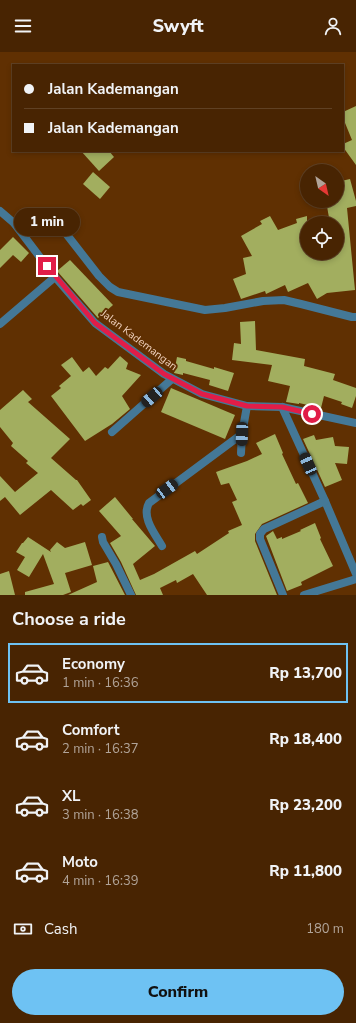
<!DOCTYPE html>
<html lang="en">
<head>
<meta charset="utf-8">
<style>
	:root { --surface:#482402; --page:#4f2c0c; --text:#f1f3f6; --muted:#b1a499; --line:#604124; --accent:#6ec2f3 }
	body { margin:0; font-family:"Nunito Sans",sans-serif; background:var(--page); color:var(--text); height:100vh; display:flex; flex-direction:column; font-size:15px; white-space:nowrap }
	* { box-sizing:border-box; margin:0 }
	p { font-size:13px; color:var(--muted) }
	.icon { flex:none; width:22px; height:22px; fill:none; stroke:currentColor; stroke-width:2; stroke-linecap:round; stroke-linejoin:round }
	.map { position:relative; height:543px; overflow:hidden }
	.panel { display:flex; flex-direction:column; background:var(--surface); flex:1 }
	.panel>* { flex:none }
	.banner { position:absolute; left:12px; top:12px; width:332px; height:88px; border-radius:0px; box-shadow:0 2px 6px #0003,0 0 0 1px var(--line); display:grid; align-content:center; height:88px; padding:0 12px; background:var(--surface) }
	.needle { width:26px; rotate:146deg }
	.buttons { position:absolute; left:300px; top:112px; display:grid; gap:8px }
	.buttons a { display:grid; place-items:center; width:44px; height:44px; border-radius:50%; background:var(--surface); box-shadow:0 2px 6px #0003,0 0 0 1px var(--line); font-size:20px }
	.end { position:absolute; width:18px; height:18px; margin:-9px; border:5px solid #e11d48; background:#fff; box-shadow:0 0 0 2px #fff }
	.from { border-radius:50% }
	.bubble { position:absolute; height:28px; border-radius:14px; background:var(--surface); box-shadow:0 2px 6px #0003,0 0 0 1px var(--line); font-size:13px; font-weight:800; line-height:28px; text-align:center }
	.car { position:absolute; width:12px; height:24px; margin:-12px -6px; border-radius:5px; box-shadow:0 0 3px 1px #0007; background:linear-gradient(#222 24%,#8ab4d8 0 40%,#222 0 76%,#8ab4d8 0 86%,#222 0) }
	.banner b { display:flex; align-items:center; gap:14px; height:38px; font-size:15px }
	.banner b+b { border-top:1px solid var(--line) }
	.banner i { width:10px; height:10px; background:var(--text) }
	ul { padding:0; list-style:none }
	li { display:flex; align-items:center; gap:12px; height:60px; margin:0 8px 6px; padding:0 4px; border:2px solid transparent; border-radius:0px }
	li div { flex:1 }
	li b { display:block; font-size:15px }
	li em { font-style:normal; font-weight:800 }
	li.on { border-color:var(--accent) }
	li>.icon { width:36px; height:36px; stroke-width:1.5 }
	h2 { padding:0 12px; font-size:18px; line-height:48px }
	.pay { display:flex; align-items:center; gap:10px; height:44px; padding:0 12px; font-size:15px }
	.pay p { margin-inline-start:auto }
	.action { display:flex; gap:8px; margin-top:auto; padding:8px 12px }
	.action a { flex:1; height:46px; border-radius:24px; background:var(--accent); color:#111; font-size:16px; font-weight:800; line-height:46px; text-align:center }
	header { display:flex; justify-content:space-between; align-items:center; height:52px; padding:0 12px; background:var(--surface); font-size:18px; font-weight:800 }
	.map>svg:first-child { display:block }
</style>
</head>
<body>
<header><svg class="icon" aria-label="menu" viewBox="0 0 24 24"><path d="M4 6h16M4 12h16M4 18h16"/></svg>Swyft<svg class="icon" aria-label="person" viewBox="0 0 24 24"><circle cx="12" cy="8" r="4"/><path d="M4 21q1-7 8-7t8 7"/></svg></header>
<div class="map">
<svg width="356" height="543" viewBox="0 0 356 543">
	<rect width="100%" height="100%" fill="#603002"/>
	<g fill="#a2ae5f">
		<polygon points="356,54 356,113 343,95 343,92 352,88 343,66 343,60"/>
		<polygon points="81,99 109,99 114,105 99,119"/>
		<polygon points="93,120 110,135 100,147 83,132"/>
		<polygon points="350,127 356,149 356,154 347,156 355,238 327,241 317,247 308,231 288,240 285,233 266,242 265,239 241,247 233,227 246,222 243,206 252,204 241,184 262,172 260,169 270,164 278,178 297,171 296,167 307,164 307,201 337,201 337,171 330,171 326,149 337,149 337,130"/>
		<polygon points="13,185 29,201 21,210 13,203 0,216 0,198"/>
		<polygon points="70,208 113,253 98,266 57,219"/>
		<polygon points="255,269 256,298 305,307 304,314 335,322 333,328 356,336 356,344 352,356 341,352 342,350 324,344 321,356 299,351 299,352 286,350 290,334 268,329 272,313 232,308 234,291 241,292 240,270"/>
		<polygon points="120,304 128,311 126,317 141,323 122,344 130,357 112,372 85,389 51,344 61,336 59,334 71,324 61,313 72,305 83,320 89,315 96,324 105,315 108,317"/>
		<polygon points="177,305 186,307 186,309 214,317 214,315 234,321 228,339 209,333 210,328 183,321 183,323 174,321"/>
		<polygon points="171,336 235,363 225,387 161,360"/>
		<polygon points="23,338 32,347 28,350 70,387 51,406 76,428 77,428 91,448 83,454 81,452 73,458 51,438 20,463 5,445 0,449 0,424 15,440 38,421 26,411 28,409 11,394 13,391 0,375 0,358"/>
		<polygon points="275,382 283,401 282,402 296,432 298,431 308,451 262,472 255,482 255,489 277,543 207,543 193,522 177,531 176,528 160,536 163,543 136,543 121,510 110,491 121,484 99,459 115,445 133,467 132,467 155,494 133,512 140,528 154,522 195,499 197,502 229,481 228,479 242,473 232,450 237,448 229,431 221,433 216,420 247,409 262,402 256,391"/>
		<polygon points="314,383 316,388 333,385 335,394 349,395 347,412 335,411 342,428 325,435 303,387"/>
		<polygon points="315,471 321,486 320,487 333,514 301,530 302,533 287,539 266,484 273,479 277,487 282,485 282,487 301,479 300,478"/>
		<polygon points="28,485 51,500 50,498 57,490 65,496 85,490 92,513 65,521 71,540 63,543 25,543 25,540 54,532 43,502 29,525 17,518 25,505 16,500 22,491 23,491"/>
		<polygon points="108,510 125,543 68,543 97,530 93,514"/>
		<polygon points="9,519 15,543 0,543 0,522"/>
	</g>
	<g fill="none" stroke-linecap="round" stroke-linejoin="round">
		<g stroke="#447897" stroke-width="8">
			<polyline points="0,159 14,171 55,225 95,271 164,322 202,342 247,354 282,355 356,371"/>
			<path d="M14,171C32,158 39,155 57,170L99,224L110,235L118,240L205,258L225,256L263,249L284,248L301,252L352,265H356"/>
			<polyline points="0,272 55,225"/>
			<polyline points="282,355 325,449 356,522"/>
			<polyline points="112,380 172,327"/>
			<polyline points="241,401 242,382 247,354"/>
			<polyline points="102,485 103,490 116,512 131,543"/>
			<path d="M162,494C155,482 141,465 149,451L242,382"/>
			<polyline points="283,543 260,487 260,482 264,477 325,449"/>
			<polyline points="304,543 356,527"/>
		</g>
	</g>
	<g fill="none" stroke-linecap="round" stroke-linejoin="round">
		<polyline stroke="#e11d48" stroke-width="5" points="47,214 95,271 164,322 202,342 247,354 282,355 312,362"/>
	</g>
	<g text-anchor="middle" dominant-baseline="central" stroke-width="4" stroke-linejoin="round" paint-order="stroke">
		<g font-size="11" fill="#f2d3bf" stroke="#603002">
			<text transform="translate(139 288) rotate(37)">Jalan Kademangan</text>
		</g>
	</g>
</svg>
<div class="buttons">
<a><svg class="needle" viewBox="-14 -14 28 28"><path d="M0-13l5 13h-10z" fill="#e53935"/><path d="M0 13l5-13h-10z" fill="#b1a499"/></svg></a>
<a><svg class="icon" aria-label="locate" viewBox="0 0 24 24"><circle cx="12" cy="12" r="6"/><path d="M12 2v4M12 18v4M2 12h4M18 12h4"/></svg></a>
</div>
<i class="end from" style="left:312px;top:362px"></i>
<i class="end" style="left:47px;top:214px"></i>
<div class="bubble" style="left:14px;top:156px;width:66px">1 min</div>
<i class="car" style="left:152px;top:345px;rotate:229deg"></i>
<i class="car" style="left:242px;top:382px;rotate:182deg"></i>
<i class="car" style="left:308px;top:412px;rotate:336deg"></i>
<i class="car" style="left:167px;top:437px;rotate:54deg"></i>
<div class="banner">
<b><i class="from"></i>Jalan Kademangan</b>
<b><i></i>Jalan Kademangan</b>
</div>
</div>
<section class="panel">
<h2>Choose a ride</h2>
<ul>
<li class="on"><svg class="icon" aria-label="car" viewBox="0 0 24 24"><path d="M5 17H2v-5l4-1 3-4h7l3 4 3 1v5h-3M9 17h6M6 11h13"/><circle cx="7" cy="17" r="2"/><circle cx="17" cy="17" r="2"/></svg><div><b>Economy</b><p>1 min · 16:36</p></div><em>Rp 13,700</em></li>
<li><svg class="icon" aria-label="car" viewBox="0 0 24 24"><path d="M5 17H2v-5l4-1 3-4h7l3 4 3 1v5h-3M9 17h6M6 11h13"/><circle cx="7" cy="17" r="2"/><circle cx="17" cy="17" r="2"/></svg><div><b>Comfort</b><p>2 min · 16:37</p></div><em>Rp 18,400</em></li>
<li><svg class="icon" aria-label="car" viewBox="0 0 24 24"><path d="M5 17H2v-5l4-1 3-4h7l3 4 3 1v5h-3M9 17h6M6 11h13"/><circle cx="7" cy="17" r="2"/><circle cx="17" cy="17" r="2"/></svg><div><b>XL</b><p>3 min · 16:38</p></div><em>Rp 23,200</em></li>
<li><svg class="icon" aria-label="car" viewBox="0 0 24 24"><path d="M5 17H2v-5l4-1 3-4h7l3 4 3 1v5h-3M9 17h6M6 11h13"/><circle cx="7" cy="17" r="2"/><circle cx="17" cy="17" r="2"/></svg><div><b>Moto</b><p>4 min · 16:39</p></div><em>Rp 11,800</em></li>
</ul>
<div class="pay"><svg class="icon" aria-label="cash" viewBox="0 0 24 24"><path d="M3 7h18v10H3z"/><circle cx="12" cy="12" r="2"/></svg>Cash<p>180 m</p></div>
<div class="action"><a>Confirm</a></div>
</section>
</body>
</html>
